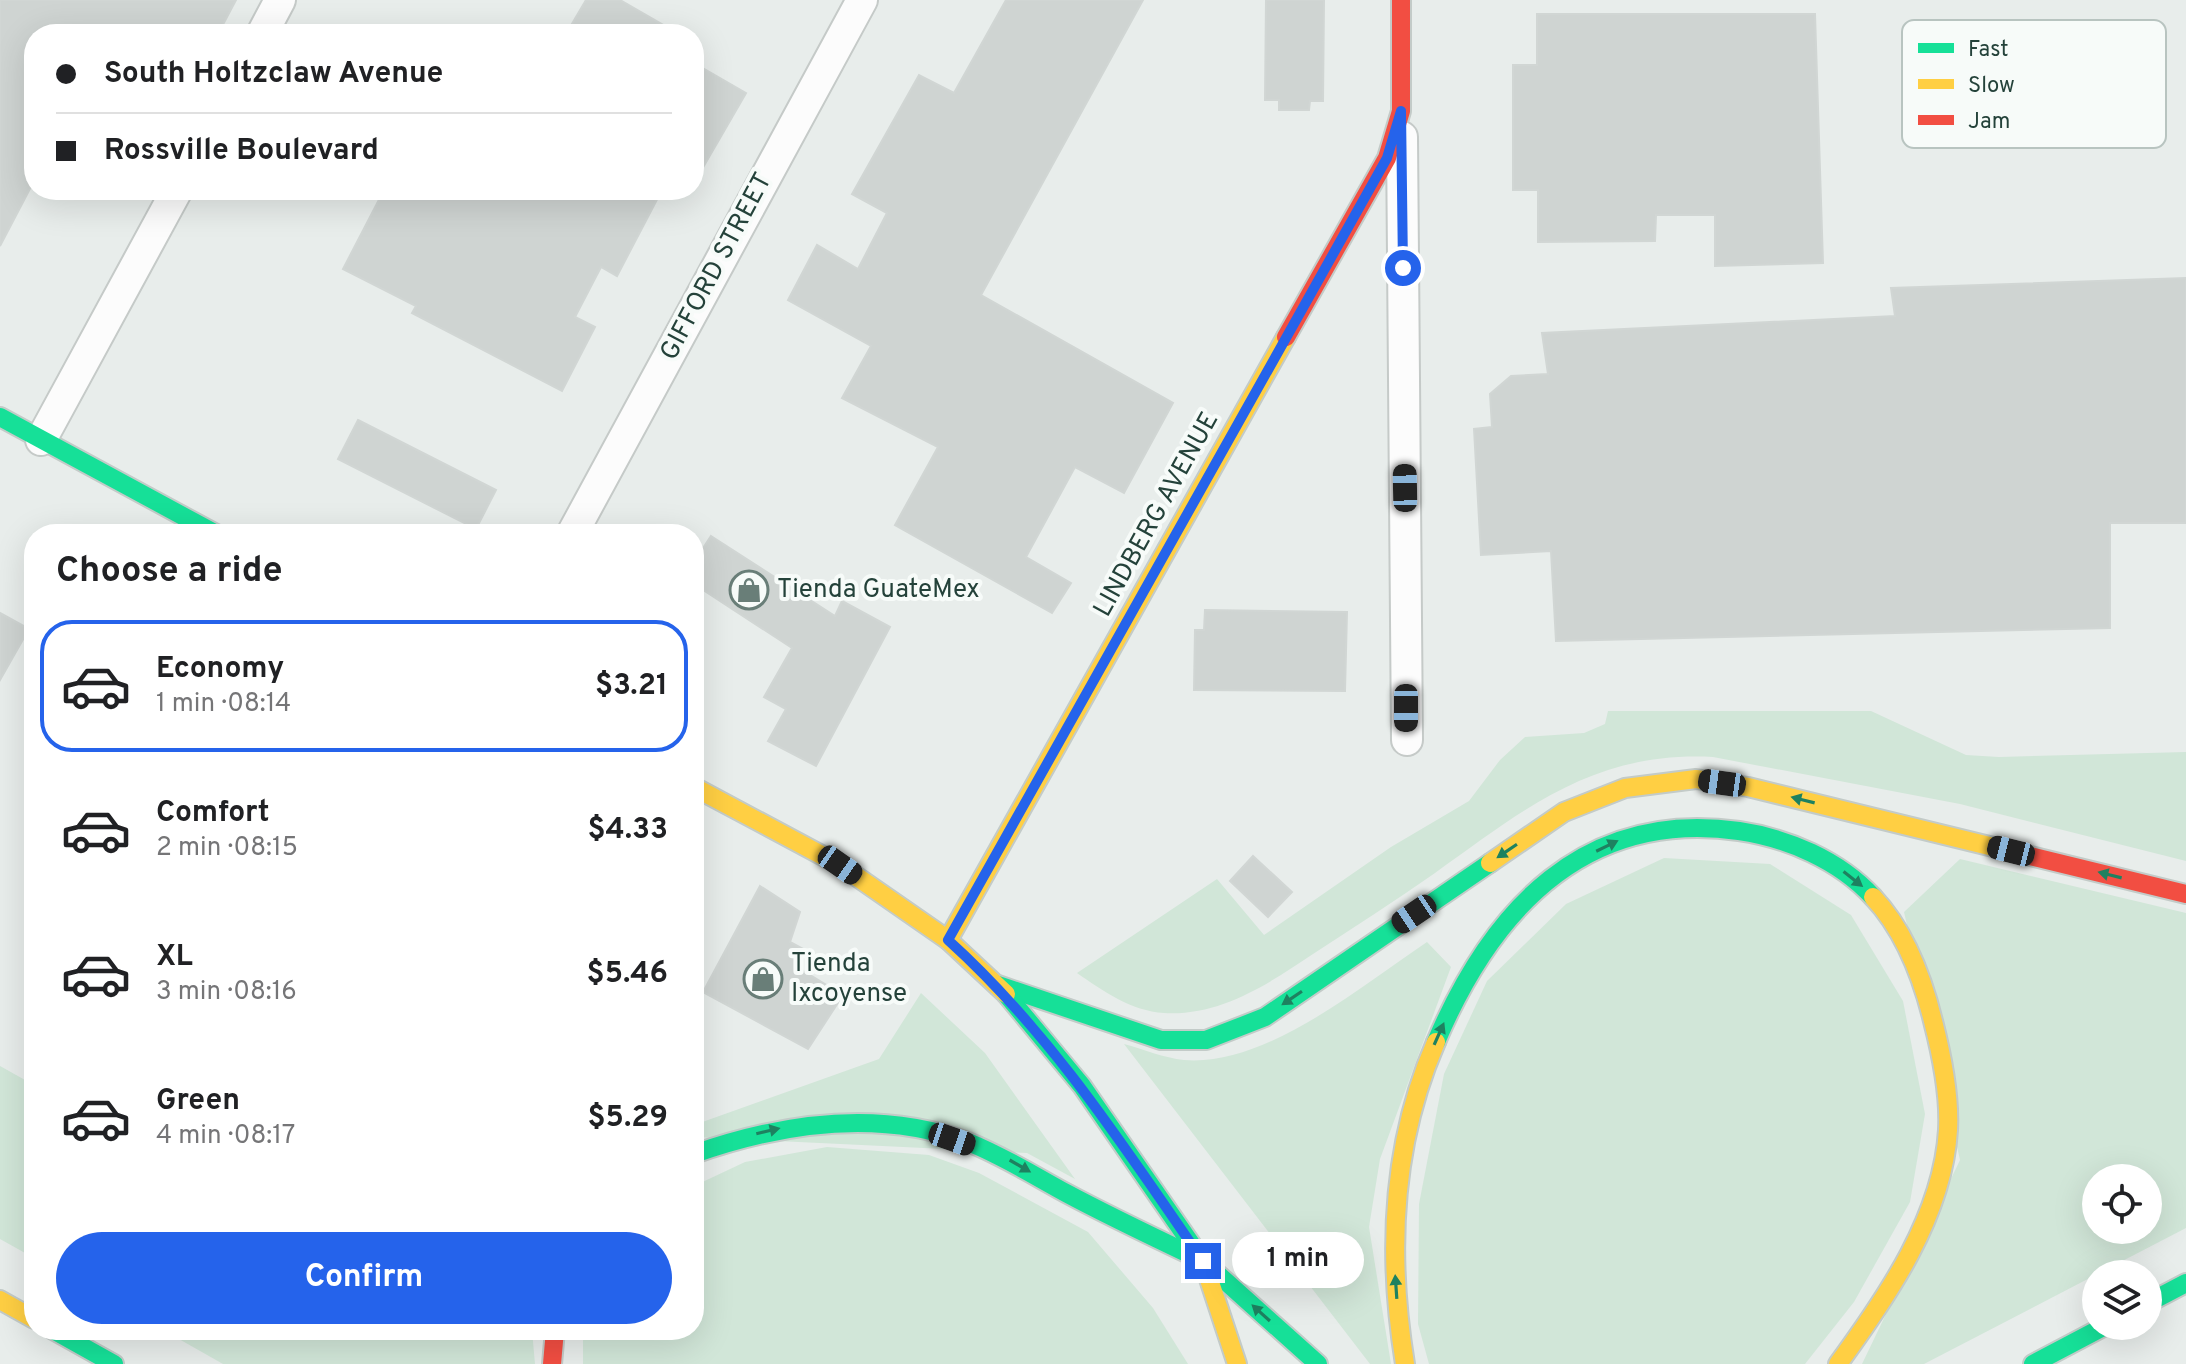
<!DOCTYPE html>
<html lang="en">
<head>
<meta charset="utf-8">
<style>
	:root { --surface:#fff; --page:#f2f2f2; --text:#202124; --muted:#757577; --line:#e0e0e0; --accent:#2563eb }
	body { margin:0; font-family:Overpass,sans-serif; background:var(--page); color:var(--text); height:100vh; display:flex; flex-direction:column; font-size:30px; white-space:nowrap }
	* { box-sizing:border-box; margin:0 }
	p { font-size:26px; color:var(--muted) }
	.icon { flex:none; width:44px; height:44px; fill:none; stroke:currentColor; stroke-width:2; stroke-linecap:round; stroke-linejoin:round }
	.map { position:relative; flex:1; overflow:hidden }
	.sheet { position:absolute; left:24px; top:524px; width:680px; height:816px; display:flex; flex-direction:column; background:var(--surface); border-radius:32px; box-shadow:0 8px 32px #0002 }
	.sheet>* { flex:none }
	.banner { position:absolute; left:24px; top:24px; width:680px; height:176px; border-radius:32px; box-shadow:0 8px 32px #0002; display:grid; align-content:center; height:176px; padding:0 32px; background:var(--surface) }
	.buttons { position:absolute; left:2082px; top:1164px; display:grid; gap:16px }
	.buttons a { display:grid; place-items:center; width:80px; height:80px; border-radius:50%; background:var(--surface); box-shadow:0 8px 32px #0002; font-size:40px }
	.end { position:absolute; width:36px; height:36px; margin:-18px; border:10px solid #2563eb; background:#fff; box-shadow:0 0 0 4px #fff }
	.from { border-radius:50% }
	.bubble { position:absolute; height:56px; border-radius:28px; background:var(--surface); box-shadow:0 8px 32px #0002; font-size:26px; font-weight:700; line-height:56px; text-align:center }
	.car { position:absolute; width:24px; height:48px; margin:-24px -12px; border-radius:10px; box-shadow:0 0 6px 2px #0007; background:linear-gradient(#222 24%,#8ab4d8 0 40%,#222 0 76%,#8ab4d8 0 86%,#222 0) }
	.banner b { display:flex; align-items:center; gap:28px; height:76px; font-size:30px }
	.banner b+b { border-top:2px solid var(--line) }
	.banner i { width:20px; height:20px; background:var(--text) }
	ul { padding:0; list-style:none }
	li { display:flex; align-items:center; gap:24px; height:132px; margin:0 16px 12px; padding:0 16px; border:4px solid transparent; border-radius:32px }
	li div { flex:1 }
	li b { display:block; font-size:30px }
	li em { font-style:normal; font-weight:700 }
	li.active { border-color:var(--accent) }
	li>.icon { width:72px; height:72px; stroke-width:1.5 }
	h2 { padding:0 32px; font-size:36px; line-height:96px }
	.action { display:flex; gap:16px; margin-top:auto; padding:16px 32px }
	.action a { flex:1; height:92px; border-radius:48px; background:var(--accent); color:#fff; font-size:32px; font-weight:700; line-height:92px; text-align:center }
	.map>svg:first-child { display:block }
</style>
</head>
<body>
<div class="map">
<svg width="2186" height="1364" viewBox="0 0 2186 1364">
	<rect width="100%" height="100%" fill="#e8edeb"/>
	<g fill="#d1e6d8" fill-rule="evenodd">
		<path d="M1608,711H1871L1966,755L1999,757L2186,752V861L1960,804L1713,757C1594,751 1526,808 1435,873C1395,901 1354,927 1313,954C1268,984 1221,1016 1164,1013C1131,1011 1103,991 1077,973L1217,879L1264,935L1391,847L1469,801L1500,760L1525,737L1584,733L1605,724Z"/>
		<polygon points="1664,858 1770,864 1851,915 1903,1001 1925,1114 1910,1202 1854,1302 1805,1364 1429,1364 1418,1324 1419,1204 1444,1074 1487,981 1566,904"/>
		<path d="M1960,859L2186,913V1228L1924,1364H1862L1960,1160L1904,912ZM2096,1178H2148V1230H2096Z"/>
		<path d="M1427,942L1451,967L1380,1159L1369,1227L1391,1364H1370L1124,1044C1143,1049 1164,1058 1184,1060C1266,1067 1361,986 1427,942Z"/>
		<polygon points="921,993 985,1053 1075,1179 1027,1153 694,1137 694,1125 879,1059"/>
		<polygon points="0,1066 34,1085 34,1258 0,1239"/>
		<polygon points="827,1147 929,1155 979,1173 1088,1232 1153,1308 1188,1364 583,1364 583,1330 694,1330 694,1186 745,1162"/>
		<polygon points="163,1330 532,1330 535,1364 223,1364"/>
	</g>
	<g fill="#cfd4d2" stroke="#d1d6d4" stroke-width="2">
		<polygon points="0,0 236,0 218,34 34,34 34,181 0,246"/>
		<polygon points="586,0 620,0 679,34 566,34"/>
		<polygon points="1006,0 1143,0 981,295 1173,403 1124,493 1075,467 1026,557 1071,583 1052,613 895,525 938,447 842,398 871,346 788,300 817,245 858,269 887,213 852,194 919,75 954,93"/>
		<polygon points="1266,0 1324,0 1323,101 1310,101 1309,110 1279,110 1279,100 1265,100"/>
		<polygon points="1537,14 1815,14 1823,263 1715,266 1715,215 1656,215 1655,241 1538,242 1538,190 1513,190 1513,65 1537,65"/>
		<polygon points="694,63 746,93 694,183"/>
		<polygon points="384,190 662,190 617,276 601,267 575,317 595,327 562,391 412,313 416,306 343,269"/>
		<polygon points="2186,278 2186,523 2110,523 2110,628 1556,641 1551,551 1481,555 1474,429 1492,427 1490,394 1511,376 1548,374 1542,333 1895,316 1891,288"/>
		<polygon points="358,420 496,490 476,529 338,459"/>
		<polygon points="711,536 835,616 842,601 890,627 816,766 768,741 786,709 764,697 792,648 694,584 694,562"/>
		<polygon points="1205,610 1347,612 1345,691 1194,690 1195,630 1204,630"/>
		<polygon points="0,613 29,629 0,680"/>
		<polygon points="1253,856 1292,892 1268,917 1230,881"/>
		<polygon points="760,886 800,912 790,942 805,950 797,967 843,995 808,1049 703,992"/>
	</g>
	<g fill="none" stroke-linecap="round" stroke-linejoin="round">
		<defs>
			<g id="street">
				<polyline points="262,34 280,0"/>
				<polyline points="1402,137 1407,740"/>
				<polyline points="41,440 177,190"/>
				<polyline points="572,534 862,0"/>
			</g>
			<g id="fast">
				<polyline points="0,417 216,534"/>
				<polyline points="998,985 1161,1040 1206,1040 1265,1017 1490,863"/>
				<polyline points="1006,994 1082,1086 1203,1261 1318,1364"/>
				<path d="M1436,1042C1492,910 1584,809 1739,831C1787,838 1839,860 1873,897"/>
				<path d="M694,1154C782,1123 879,1109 968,1142C1003,1156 1033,1175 1066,1193C1107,1215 1149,1235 1191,1255"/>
				<polyline points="2148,1303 2186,1283"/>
				<polyline points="53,1330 114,1364"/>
				<polyline points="2033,1364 2105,1326"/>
			</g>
			<g id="slow">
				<polyline points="694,787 840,865 948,940 1006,994"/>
				<polyline points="1490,863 1564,812 1625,788 1696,779 1748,787 2022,854"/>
				<polyline points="948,940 1286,337"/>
				<polyline points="1191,1255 1203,1261 1237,1364"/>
				<polyline points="0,1300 34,1319"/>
				<path d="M1405,1364C1387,1254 1391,1145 1436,1042"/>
				<path d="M1838,1364C1887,1297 1943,1216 1948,1130C1950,1094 1942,1056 1933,1021C1922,976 1905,931 1873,897"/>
			</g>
			<g id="jam">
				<polyline points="1286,337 1387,158 1401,111 1401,0"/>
				<polyline points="2022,854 2186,894"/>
				<polyline points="552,1364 555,1330"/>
			</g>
		</defs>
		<use href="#street" stroke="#c5cac8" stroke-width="34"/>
		<use href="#fast" stroke="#c3cbc8" stroke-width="22"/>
		<use href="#slow" stroke="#c3cbc8" stroke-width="22"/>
		<use href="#jam" stroke="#c3cbc8" stroke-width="22"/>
		<use href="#street" stroke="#fcfcfc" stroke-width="30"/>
		<use href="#fast" stroke="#16e098" stroke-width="18"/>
		<use href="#slow" stroke="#ffcf43" stroke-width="18"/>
		<use href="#jam" stroke="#f24e42" stroke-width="18"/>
	</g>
	<defs><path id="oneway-solid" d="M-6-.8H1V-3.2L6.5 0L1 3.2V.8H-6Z" transform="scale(2)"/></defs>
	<g fill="#1e8160">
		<use href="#oneway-solid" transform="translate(1803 800) rotate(-166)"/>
		<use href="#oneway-solid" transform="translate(1607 846) rotate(-26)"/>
		<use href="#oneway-solid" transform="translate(1507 851) rotate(146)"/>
		<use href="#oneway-solid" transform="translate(2110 875) rotate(-166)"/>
		<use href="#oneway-solid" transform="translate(1853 879) rotate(38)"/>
		<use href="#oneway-solid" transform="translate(1292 998) rotate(146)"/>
		<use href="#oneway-solid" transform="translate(1439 1034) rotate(-66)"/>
		<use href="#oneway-solid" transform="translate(768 1131) rotate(-13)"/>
		<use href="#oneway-solid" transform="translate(1020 1166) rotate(30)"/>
		<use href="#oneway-solid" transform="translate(1396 1287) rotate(-94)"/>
		<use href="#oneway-solid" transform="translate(1261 1313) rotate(-138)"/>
	</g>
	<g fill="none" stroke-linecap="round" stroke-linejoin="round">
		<path stroke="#2563eb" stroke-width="10" d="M1203,1261C1125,1148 1051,1033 948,940L1387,158L1401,111L1403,268"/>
	</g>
	<defs>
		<symbol id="shop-ring" viewBox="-11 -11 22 22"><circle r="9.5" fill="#f7fbf9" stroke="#697e78" stroke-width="1.5"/><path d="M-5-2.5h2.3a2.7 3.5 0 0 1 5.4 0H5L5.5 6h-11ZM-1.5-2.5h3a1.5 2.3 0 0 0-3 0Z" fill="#697e78"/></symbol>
	</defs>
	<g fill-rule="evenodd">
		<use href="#shop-ring" x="727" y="568" width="44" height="44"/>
		<use href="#shop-ring" x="741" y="957" width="44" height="44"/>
	</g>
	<g text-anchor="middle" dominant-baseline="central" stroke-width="8" stroke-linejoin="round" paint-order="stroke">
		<g font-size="26" fill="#24423a" stroke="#f7fbf9">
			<text transform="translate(717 267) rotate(-62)">GIFFORD STREET</text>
			<text transform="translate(1157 515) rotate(-61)">LINDBERG AVENUE</text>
		</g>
		<g font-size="26" fill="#24423a" stroke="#f7fbf9" text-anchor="start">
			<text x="777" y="590">Tienda GuateMex</text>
			<text x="791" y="964">Tienda<tspan x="791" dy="30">Ixcoyense</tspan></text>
		</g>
	</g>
	<rect x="1902" y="20" width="264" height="128" rx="12" fill="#f7fbf9" stroke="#b8c4c0" stroke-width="2"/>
	<rect x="1918" y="43" width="36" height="10" fill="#16e098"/>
	<rect x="1918" y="79" width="36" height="10" fill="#ffcf43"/>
	<rect x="1918" y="115" width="36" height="10" fill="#f24e42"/>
	<g font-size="22" fill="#24423a">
		<text x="1968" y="56">Fast</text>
		<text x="1968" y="92">Slow</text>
		<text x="1968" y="128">Jam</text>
	</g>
</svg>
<div class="buttons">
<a><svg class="icon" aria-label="locate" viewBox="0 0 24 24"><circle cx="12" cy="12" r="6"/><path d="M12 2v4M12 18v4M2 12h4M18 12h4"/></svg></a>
<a><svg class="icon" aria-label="layers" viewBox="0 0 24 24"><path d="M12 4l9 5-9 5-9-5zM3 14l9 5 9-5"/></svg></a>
</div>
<i class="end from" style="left:1403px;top:268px"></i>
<i class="end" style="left:1203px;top:1261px"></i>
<div class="bubble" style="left:1232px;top:1232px;width:132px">1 min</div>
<i class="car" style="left:1405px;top:488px;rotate:359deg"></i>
<i class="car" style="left:1406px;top:708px;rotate:180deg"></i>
<i class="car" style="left:1722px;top:783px;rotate:278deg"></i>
<i class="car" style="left:2011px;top:851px;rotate:284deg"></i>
<i class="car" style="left:840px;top:865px;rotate:125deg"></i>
<i class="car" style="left:1414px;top:914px;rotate:236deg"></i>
<i class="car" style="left:952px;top:1139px;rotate:109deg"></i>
<div class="banner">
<b><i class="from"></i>South Holtzclaw Avenue</b>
<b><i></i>Rossville Boulevard</b>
</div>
<section class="sheet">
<h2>Choose a ride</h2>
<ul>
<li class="active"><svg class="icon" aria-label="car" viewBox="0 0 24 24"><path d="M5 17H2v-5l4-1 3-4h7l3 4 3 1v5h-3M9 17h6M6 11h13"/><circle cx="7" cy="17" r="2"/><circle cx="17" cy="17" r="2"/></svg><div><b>Economy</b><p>1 min · 08:14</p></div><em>$3.21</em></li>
<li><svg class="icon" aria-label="car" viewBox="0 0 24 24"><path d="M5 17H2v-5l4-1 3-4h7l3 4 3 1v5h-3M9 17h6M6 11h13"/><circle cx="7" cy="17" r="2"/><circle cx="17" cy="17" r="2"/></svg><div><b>Comfort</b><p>2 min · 08:15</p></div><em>$4.33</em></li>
<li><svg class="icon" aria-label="car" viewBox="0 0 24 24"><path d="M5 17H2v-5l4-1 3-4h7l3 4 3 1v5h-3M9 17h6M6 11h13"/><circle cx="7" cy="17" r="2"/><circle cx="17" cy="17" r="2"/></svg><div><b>XL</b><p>3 min · 08:16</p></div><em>$5.46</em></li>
<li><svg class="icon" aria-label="car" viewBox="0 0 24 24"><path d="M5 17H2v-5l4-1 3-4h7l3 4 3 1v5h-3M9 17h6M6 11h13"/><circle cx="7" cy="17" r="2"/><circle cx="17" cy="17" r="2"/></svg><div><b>Green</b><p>4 min · 08:17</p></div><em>$5.29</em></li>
</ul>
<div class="action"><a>Confirm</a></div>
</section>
</div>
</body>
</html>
